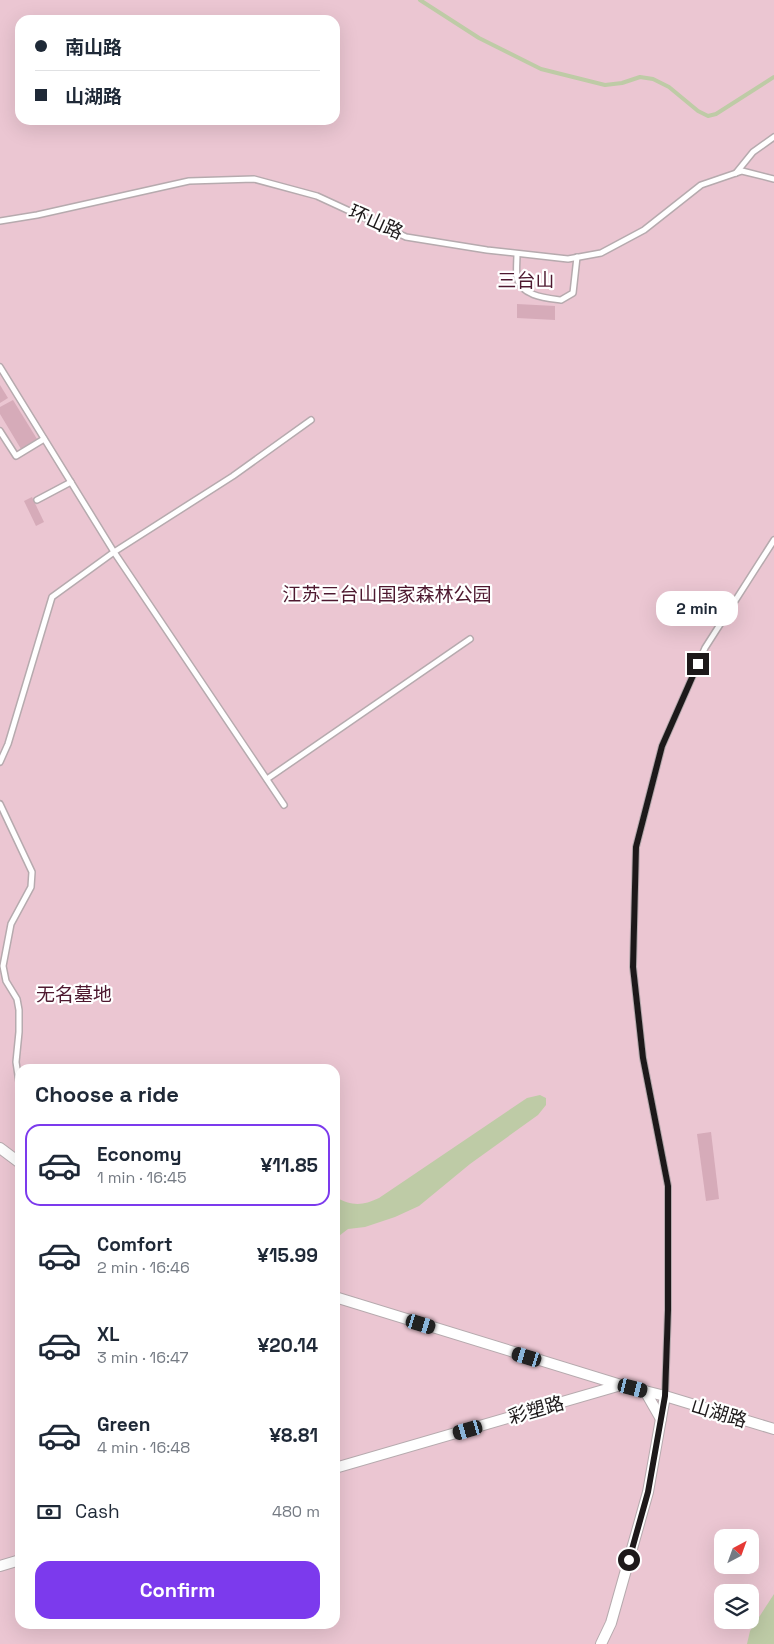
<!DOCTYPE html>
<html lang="en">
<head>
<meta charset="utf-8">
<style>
	:root { --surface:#fff; --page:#f2f2f3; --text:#1f2937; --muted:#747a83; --line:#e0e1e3; --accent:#7c3aed }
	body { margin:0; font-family:"Space Grotesk","Noto Sans SC",sans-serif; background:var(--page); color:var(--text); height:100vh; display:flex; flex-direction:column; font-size:19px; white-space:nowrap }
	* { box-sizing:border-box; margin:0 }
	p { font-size:16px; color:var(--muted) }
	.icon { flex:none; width:28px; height:28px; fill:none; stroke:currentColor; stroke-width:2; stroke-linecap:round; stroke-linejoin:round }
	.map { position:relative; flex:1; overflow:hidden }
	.drawer { position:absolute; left:15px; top:1064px; width:325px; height:565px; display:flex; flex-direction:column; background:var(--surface); border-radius:15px; box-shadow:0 5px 20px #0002 }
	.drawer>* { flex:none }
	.banner { position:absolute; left:15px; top:15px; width:325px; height:110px; border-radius:15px; box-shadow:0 5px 20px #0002; display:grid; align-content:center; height:110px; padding:0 20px; background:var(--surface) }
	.needle { width:32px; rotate:41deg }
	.fabs { position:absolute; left:714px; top:1529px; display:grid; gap:10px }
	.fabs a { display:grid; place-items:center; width:45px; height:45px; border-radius:10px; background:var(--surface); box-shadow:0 5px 20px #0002; font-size:25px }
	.end { position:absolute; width:22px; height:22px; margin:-11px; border:6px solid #1d191a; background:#fff; box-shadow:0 0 0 2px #fff }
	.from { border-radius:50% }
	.bubble { position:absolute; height:35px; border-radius:15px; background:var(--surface); box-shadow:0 5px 20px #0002; font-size:16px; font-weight:700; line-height:35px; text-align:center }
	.car { position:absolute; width:15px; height:30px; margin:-15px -8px; border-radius:6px; box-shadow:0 0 4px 1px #0007; background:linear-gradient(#222 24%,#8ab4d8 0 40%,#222 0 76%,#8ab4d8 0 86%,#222 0) }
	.banner b { display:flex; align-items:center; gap:18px; height:48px; font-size:19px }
	.banner b+b { border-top:1px solid var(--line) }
	.banner i { width:12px; height:12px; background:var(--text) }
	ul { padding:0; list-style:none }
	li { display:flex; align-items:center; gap:15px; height:82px; margin:0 10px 8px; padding:0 10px; border:2px solid transparent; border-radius:15px }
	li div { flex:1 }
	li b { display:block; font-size:19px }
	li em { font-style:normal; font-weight:700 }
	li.active { border-color:var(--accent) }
	li>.icon { width:45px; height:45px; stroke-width:1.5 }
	h2 { padding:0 20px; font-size:22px; line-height:60px }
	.pay { display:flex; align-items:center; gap:12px; height:55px; padding:0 20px; font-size:19px }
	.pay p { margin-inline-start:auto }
	.action { display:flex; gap:10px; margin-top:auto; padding:10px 20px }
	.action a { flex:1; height:58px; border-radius:15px; background:var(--accent); color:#fff; font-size:20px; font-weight:700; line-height:58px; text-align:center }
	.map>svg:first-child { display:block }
</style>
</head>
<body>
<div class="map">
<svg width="774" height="1644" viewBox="0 0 774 1644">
	<rect width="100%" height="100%" fill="#fff5f8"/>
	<path fill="#ebc6d2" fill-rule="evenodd" d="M0,0H774V1644H0ZM20,20H335V120H20ZM20,1069H335V1624H20ZM722,1538H750V1565H722ZM722,1592H750V1620H722Z"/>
	<g fill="#becba6">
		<path d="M540,1095L546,1098V1105L538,1115L470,1164L419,1206L395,1217L365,1227L348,1229L335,1239V1197C352,1206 362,1206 379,1198L527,1098Z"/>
		<polygon points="774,1594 774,1644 747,1644 750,1631"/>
	</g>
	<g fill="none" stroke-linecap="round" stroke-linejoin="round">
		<polyline stroke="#becba6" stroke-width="4" points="420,0 479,38 541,69 605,85 622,83 640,77 653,79 669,87 698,111 708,116 716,114 774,77"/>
	</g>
	<g fill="#d6abb9">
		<polygon points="517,304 555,306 555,320 517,318"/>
		<polygon points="0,385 8,398 0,403"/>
		<polygon points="13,400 37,439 21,449 0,414 0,407"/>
		<polygon points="32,497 44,522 36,526 24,501"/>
		<polygon points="711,1132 719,1199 706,1201 697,1134"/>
	</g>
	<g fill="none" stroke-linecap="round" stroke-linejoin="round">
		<defs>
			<g id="service">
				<polyline points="736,173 753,152 774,137"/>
				<polyline points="0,221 37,215 189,181 254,179 317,196 406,237 487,250 568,259 601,253 644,230 701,185 742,171 774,179"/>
				<path d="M517,254C517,261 516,270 517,278C521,296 546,298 561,300L573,293L577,257"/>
				<polyline points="0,367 114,552 284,805"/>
				<polyline points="0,431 16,456 44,439"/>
				<polyline points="37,500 71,482"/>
				<polyline points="0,762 8,744 52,597 114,552 233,476 311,420"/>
				<polyline points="267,779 470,639"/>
				<polyline points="0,804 32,872 31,887 11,924 3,966 6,981 17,999 19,1010 19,1032 16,1062 20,1089"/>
				<polyline points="665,1396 668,1310 668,1186 643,1058 633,967 636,847 662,746 705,648 774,540"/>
			</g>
			<g id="minor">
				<polyline points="0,1148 20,1163"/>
				<polyline points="335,1297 621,1385 665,1396 774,1429"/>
				<polyline points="645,1391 661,1419"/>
				<polyline points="335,1468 621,1385"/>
				<polyline points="0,1566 20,1560"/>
				<polyline points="601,1644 611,1623 648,1492 665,1396"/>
			</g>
		</defs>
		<use href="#service" stroke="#b6aaae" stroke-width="8"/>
		<use href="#minor" stroke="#b6aaae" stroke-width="12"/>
		<use href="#service" stroke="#fff" stroke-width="5"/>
		<use href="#minor" stroke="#fff" stroke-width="10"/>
	</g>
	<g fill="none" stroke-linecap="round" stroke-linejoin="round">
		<polyline stroke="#1d191a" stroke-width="6" points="629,1560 648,1492 665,1396 668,1310 668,1186 643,1058 633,967 636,847 662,746 698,664"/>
	</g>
	<g text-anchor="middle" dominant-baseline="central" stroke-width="4.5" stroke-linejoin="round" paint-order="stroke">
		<g font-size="19" fill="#1d191a" stroke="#fff">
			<text transform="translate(376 222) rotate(24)">环山路</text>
			<text transform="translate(536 1410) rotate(-16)">彩塑路</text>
			<text transform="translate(719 1413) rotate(17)">山湖路</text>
		</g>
		<g font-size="19" fill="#4e1930" stroke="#fff">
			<text x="526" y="280">三台山</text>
			<text x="387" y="594">江苏三台山国家森林公园</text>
			<text x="74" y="994">无名墓地</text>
		</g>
	</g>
</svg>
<div class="fabs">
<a><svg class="needle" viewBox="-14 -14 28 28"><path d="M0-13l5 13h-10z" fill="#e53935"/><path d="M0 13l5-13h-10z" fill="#747a83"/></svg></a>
<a><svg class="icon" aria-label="layers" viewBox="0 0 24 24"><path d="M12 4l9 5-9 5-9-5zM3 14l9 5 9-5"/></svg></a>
</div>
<i class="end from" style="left:629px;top:1560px"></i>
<i class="end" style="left:698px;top:664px"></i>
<div class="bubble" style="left:656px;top:591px;width:82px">2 min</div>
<i class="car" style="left:421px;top:1324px;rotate:107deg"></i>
<i class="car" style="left:527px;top:1357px;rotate:287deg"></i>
<i class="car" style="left:633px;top:1388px;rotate:104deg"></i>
<i class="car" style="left:468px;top:1430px;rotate:254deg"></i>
<div class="banner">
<b><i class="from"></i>南山路</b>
<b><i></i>山湖路</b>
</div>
<section class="drawer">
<h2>Choose a ride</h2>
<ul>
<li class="active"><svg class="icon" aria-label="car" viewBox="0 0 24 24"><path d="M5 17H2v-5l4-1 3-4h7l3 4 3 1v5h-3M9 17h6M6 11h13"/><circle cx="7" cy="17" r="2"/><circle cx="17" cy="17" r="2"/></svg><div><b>Economy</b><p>1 min · 16:45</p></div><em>¥11.85</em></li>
<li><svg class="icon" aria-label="car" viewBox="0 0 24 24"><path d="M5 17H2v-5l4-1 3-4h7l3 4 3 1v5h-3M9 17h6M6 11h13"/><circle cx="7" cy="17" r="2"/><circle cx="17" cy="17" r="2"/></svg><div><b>Comfort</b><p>2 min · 16:46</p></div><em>¥15.99</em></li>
<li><svg class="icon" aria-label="car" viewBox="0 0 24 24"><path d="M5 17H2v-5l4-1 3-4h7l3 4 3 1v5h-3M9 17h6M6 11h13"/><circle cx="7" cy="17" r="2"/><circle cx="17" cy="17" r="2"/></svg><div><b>XL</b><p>3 min · 16:47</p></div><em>¥20.14</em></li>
<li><svg class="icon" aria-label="car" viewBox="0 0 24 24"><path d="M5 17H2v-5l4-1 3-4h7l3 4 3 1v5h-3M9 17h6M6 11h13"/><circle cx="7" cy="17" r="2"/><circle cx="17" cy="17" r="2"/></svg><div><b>Green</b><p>4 min · 16:48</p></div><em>¥8.81</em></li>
</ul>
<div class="pay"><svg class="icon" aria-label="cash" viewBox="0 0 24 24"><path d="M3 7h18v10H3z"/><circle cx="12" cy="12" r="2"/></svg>Cash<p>480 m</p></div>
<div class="action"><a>Confirm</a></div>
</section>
</div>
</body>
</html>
